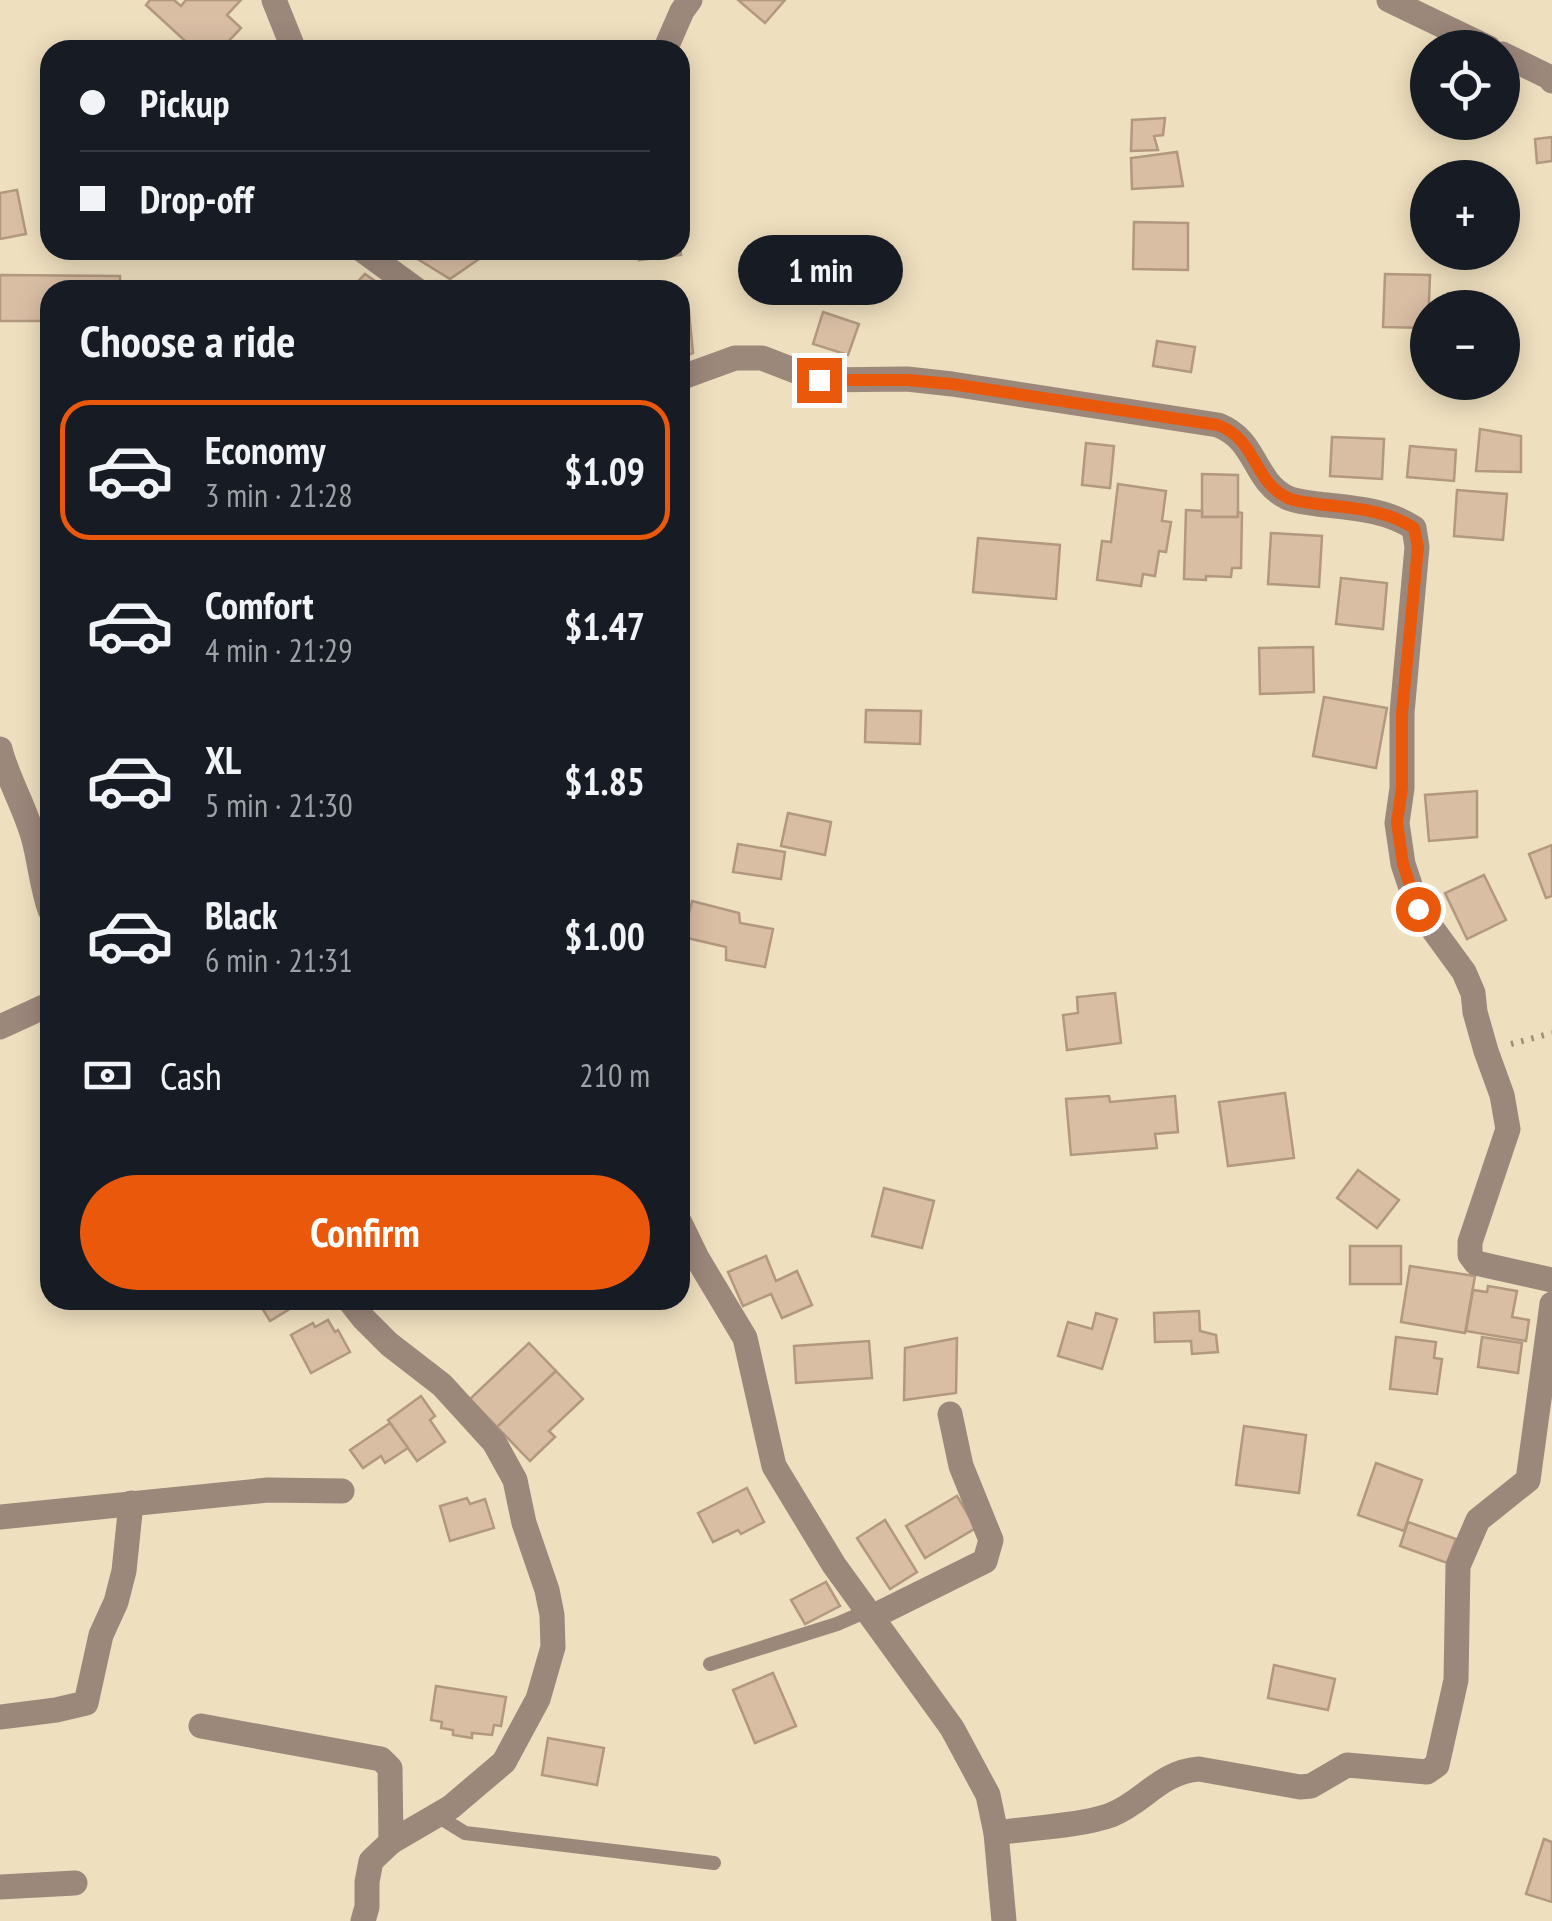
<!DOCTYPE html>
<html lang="en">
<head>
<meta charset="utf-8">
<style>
	:root { --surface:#171b24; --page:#20242c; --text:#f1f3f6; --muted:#9ea1a6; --line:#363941; --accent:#ea580c }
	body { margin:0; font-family:"PT Sans Narrow",sans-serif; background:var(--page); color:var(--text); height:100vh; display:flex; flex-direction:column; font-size:38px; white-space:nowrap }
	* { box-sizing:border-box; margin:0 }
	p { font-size:32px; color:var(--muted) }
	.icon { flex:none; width:55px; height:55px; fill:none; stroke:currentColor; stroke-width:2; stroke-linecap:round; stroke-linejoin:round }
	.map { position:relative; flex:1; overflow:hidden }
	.panel { position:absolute; left:40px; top:280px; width:650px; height:1030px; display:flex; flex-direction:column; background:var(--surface); border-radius:30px; box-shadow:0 5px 25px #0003 }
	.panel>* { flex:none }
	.top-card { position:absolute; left:40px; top:40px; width:650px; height:220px; border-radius:30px; box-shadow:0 5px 25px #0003; display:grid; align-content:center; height:220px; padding:0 40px; background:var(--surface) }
	.fabs { position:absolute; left:1410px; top:30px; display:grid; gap:20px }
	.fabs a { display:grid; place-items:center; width:110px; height:110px; border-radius:50%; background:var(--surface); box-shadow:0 5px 25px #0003; font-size:50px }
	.end { position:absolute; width:45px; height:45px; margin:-22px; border:12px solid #ea580c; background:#fff; box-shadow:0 0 0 5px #fff }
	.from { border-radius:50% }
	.bubble { position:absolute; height:70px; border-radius:35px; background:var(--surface); box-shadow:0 5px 25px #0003; font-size:32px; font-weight:600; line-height:70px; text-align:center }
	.top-card b { display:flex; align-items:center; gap:35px; height:95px; font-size:38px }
	.top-card b+b { border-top:2px solid var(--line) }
	.top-card i { width:25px; height:25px; background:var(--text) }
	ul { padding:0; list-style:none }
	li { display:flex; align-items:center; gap:30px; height:140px; margin:0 20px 15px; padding:0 20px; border:5px solid transparent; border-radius:30px }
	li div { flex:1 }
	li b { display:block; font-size:38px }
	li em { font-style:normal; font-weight:600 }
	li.on { border-color:var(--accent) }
	li>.icon { width:90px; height:90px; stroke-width:1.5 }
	h2 { padding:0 40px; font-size:45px; line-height:120px }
	.pay { display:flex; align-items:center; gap:25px; height:110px; padding:0 40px; font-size:38px }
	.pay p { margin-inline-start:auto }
	.button { display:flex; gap:20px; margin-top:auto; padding:20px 40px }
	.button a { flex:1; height:115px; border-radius:60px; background:var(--accent); color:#fff; font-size:40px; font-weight:600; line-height:115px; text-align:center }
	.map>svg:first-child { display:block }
</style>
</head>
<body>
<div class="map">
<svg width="1552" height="1921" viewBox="0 0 1552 1921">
	<rect width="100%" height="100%" fill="#eedfbe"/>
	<g fill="#d9bea4" stroke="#b2987f" stroke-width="2.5">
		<polygon points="150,0 174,0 181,6 186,0 241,0 227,15 241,28 220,50 215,50 207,43 201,50 195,50 146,5"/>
		<polygon points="738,0 785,0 765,23"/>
		<polygon points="1165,118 1163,135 1154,136 1158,150 1131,151 1132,120"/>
		<polygon points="1552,137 1552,161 1537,163 1535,139"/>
		<polygon points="1177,152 1183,186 1132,189 1131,158"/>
		<polygon points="17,190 26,234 0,239 0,193"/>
		<polygon points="1134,222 1188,223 1188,270 1133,269"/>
		<polygon points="680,247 681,255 639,260 638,250 680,250"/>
		<polygon points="403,250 492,250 450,279"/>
		<polygon points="365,274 388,290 350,290"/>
		<polygon points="1385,274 1430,275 1428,328 1383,327"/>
		<polygon points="0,275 120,276 120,290 50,290 50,321 0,321"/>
		<polygon points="689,312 693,353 680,358 680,315"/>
		<polygon points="823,312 859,324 848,355 813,344"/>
		<polygon points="1157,341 1195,347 1191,372 1153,366"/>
		<polygon points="1480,429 1521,436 1521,472 1476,471"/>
		<polygon points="1332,437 1384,439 1382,479 1330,476"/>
		<polygon points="1086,443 1114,446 1110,488 1082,485"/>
		<polygon points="1410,446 1456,450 1454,481 1407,477"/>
		<polygon points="1202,474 1238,475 1238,517 1202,517"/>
		<polygon points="1118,484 1166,491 1162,521 1171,522 1166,552 1159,551 1155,576 1143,574 1141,586 1097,580 1102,541 1111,542"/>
		<polygon points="1457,490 1507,494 1503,540 1454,536"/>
		<polygon points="1186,510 1202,511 1202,517 1238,517 1238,512 1242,513 1241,568 1232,568 1231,577 1206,576 1206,580 1184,579"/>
		<polygon points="1271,533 1322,536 1319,587 1268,584"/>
		<polygon points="978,538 1060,545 1056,599 973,592"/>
		<polygon points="1341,578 1387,583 1383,629 1336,624"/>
		<polygon points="1313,647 1314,692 1260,694 1259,648"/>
		<polygon points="1324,697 1387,708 1376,768 1313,756"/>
		<polygon points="866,710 921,711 920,744 865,742"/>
		<polygon points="1477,791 1477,837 1429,841 1425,795"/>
		<polygon points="788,813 831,822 825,855 781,846"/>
		<polygon points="738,844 785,852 781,879 733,872"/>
		<polygon points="1552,845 1552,896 1546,898 1529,854"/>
		<polygon points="1484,875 1506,920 1467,939 1445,893"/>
		<polygon points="692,901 739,913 740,923 773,929 765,967 726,960 726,947 683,937"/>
		<polygon points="1115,993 1121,1043 1067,1050 1063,1015 1078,1013 1077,997"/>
		<polygon points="1285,1093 1294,1158 1228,1166 1219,1102"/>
		<polygon points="1109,1096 1110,1102 1175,1096 1178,1132 1155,1134 1157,1148 1071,1155 1066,1099"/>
		<polygon points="1358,1170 1399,1200 1377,1228 1337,1198"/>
		<polygon points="884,1188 934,1201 922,1248 872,1236"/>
		<rect x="1350" y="1246" width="51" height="38"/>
		<polygon points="766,1256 776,1281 797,1271 812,1305 782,1318 771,1294 743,1306 728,1272"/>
		<polygon points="1410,1266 1475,1276 1465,1333 1401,1322"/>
		<polygon points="1488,1286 1517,1291 1512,1317 1529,1320 1526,1341 1466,1331 1473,1290 1487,1292"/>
		<polygon points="257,1300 298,1300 286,1307 288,1310 270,1321"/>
		<polygon points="1199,1311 1200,1331 1216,1335 1218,1352 1192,1354 1191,1341 1155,1342 1154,1313"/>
		<polygon points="1096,1313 1117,1319 1102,1369 1058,1356 1068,1322 1092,1329"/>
		<polygon points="328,1320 335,1332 338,1330 350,1352 311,1373 291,1335 313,1323 315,1327"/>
		<polygon points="1396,1337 1436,1342 1434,1358 1442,1359 1437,1394 1390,1389"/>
		<polygon points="1482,1337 1522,1343 1518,1373 1478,1367"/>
		<polygon points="957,1338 956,1393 904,1400 905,1348"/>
		<polygon points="869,1341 872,1378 796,1383 794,1346"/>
		<polygon points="529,1343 556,1371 497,1427 470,1399"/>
		<polygon points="556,1371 583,1399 549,1431 555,1437 530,1461 497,1427"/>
		<polygon points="421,1396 435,1416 430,1420 445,1442 417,1461 388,1420"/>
		<polygon points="390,1423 408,1448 385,1463 381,1456 363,1468 350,1450"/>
		<polygon points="1244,1426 1306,1435 1299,1493 1236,1485"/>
		<polygon points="1376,1463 1422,1480 1404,1531 1358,1515"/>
		<polygon points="747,1488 764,1522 741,1534 738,1530 713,1542 698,1513"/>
		<polygon points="957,1496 976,1528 925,1558 906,1526"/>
		<polygon points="467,1498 470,1504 485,1499 494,1528 450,1541 440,1506"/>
		<polygon points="885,1520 917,1572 890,1589 857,1538"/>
		<polygon points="1408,1522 1456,1539 1447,1563 1400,1546"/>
		<polygon points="826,1582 840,1606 805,1624 791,1600"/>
		<polygon points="1274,1665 1335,1679 1328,1710 1268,1698"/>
		<polygon points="773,1673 796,1726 755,1743 733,1690"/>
		<polygon points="436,1686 506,1697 501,1726 494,1725 492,1735 472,1733 472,1738 453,1735 453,1730 441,1728 442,1722 431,1720"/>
		<polygon points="548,1738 604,1748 597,1785 542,1775"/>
		<polygon points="1544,1839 1552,1842 1552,1902 1526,1894"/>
	</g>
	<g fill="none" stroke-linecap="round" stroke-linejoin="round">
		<polyline stroke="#9c9078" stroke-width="6" stroke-dasharray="2.5 8" stroke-linecap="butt" points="1511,1044 1552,1033"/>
		<g stroke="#9c877b" stroke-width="14">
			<polyline points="710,1664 837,1624 867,1611"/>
			<polyline points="436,1815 465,1833 714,1863"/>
		</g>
		<g stroke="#9c877b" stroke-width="25">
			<polyline points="274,0 294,50"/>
			<polyline points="1389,0 1489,48"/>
			<polyline points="665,50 682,11 690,0"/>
			<polyline points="1502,54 1549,77 1552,81"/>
			<polyline points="362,250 417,290"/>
			<path d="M680,378L735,358H762L819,380L907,379L952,384L1218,425C1257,440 1253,480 1286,497C1295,502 1306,502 1317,504C1351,508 1385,509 1414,528L1417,547L1402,713V788L1397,823L1403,864L1418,909L1464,972L1473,993L1475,1012L1486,1051L1502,1095L1508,1129L1470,1242V1255L1476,1263L1552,1280"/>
			<path d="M0,749C8,780 26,809 34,840C40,863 42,887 50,910"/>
			<polyline points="0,1027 50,1004"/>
			<polyline points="680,1223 697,1258 745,1338 774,1466 834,1565 952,1728 988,1795 996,1833 1004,1921"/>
			<polyline points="349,1300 364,1319 389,1344 442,1385 494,1442 515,1480 524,1523 547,1590 552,1615 553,1647 538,1699 504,1762 451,1807 391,1842 371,1861 367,1882 367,1907 363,1921"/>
			<polyline points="0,1517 268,1490 342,1491"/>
			<polyline points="872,1617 985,1561 991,1540 961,1466 950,1414"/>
			<polyline points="0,1717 56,1710 86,1703 101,1635 116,1602 124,1571 131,1503"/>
			<polyline points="201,1726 381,1759 390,1768 391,1842"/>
			<path d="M996,1833C1029,1828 1081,1826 1111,1815C1144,1802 1160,1772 1199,1769L1300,1787L1311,1786L1347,1765L1427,1772L1437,1765L1456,1680L1458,1566L1478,1520L1528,1480L1552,1304"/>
			<polyline points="0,1887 75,1883"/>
		</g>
	</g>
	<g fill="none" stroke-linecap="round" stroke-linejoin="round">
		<path stroke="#ea580c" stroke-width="12" d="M819,380H907L952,384L1218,425C1257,440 1253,480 1286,497C1295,502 1306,502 1317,504C1351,508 1385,509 1414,528L1418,547L1402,713V788L1397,822L1403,864L1418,909"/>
	</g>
</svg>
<div class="fabs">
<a><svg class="icon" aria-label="locate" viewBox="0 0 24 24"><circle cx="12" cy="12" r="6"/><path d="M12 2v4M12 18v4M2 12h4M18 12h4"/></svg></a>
<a>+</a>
<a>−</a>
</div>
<i class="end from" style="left:1418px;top:909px"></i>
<i class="end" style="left:819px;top:380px"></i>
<div class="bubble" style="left:738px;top:235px;width:165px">1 min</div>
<div class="top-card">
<b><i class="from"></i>Pickup</b>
<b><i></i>Drop-off</b>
</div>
<section class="panel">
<h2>Choose a ride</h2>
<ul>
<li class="on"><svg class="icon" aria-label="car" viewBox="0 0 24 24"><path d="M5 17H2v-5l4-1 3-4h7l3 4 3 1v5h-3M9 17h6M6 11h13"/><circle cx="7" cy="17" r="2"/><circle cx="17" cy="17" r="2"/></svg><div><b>Economy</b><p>3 min · 21:28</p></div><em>$1.09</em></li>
<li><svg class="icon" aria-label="car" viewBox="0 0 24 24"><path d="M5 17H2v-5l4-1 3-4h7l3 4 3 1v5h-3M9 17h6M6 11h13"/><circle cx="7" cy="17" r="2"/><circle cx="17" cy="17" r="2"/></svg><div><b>Comfort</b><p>4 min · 21:29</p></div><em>$1.47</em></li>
<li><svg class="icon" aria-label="car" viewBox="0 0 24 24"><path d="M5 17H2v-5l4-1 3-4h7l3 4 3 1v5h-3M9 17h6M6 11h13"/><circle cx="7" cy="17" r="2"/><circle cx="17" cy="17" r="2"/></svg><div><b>XL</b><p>5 min · 21:30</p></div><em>$1.85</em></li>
<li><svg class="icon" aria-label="car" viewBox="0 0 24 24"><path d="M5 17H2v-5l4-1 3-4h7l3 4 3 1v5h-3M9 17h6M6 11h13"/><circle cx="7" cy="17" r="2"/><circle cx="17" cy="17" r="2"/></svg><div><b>Black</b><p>6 min · 21:31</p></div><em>$1.00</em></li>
</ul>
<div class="pay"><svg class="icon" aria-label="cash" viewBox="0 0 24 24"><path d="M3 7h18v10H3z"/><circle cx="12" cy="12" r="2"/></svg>Cash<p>210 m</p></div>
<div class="button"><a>Confirm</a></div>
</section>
</div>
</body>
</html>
